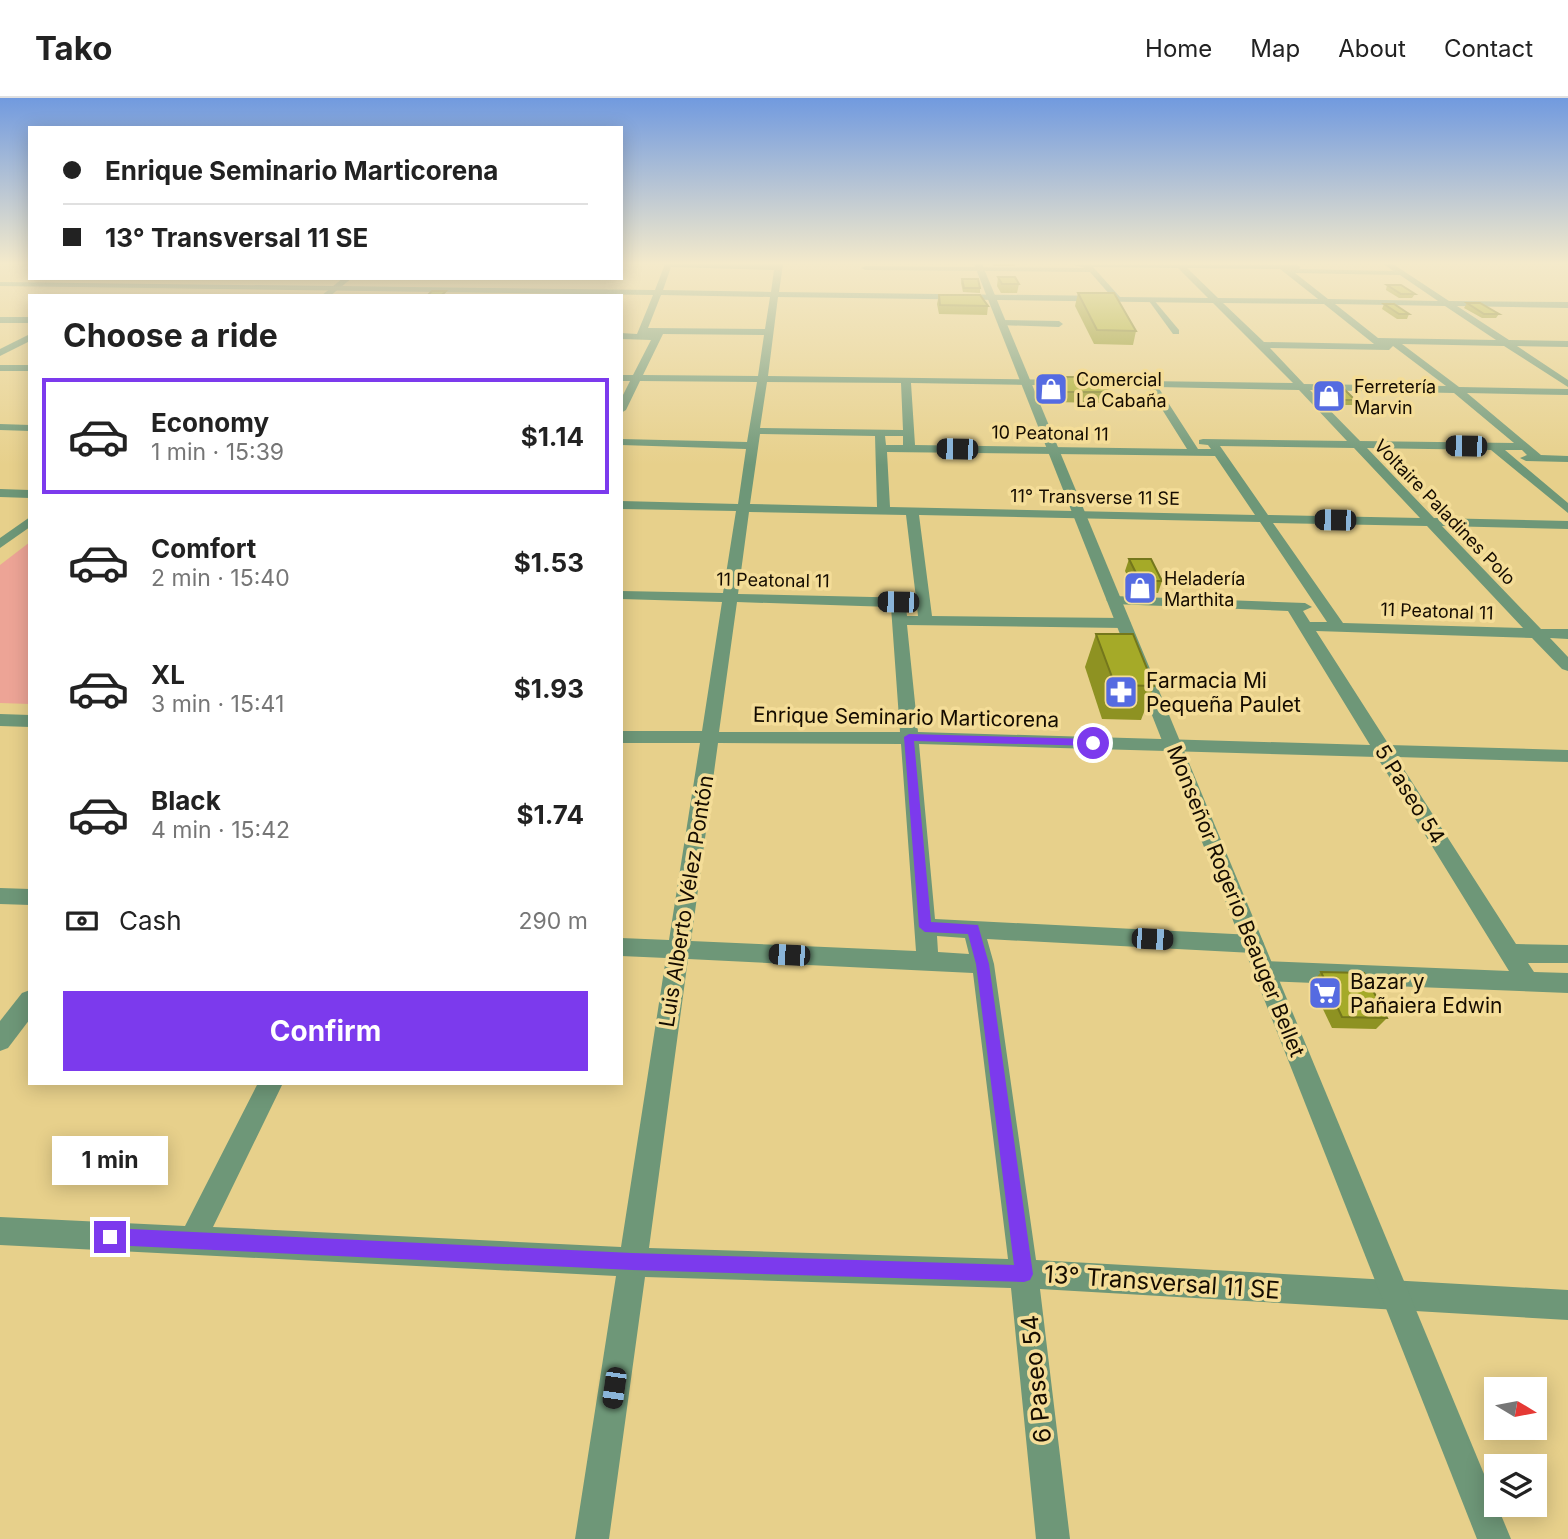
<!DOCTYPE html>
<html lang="en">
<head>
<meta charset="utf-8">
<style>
	:root { --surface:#fff; --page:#f2f2f2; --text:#222; --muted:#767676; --line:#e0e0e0; --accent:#7c3aed }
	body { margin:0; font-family:Inter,sans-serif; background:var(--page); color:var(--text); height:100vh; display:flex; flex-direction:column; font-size:26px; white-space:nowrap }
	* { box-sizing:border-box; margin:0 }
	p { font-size:23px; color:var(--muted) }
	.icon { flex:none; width:38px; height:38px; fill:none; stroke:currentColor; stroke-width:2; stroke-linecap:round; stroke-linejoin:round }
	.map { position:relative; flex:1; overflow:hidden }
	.side { position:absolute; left:28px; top:196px; width:595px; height:791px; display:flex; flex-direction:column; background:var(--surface); border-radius:0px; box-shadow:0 4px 18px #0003 }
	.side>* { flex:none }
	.hud { position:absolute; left:28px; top:28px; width:595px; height:154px; border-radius:0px; box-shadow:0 4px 18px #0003; display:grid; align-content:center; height:154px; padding:0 35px; background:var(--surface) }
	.needle { width:46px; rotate:100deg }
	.fabs { position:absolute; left:1484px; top:1279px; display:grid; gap:14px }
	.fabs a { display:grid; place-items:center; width:63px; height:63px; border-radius:0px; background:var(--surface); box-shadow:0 4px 18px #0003; font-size:35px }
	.end { position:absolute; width:32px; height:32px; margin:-16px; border:9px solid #7c3aed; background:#fff; box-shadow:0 0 0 4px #fff }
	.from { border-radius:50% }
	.bubble { position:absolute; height:49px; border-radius:0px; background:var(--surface); box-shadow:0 4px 18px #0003; font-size:23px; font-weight:700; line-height:49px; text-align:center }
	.car { position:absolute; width:21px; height:42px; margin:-21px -10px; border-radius:9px; box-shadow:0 0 5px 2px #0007; background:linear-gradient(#222 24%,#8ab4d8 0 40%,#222 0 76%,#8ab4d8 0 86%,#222 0) }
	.hud b { display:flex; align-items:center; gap:24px; height:66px; font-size:26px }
	.hud b+b { border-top:2px solid var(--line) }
	.hud i { width:18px; height:18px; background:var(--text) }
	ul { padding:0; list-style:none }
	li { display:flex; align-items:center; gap:21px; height:116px; margin:0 14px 10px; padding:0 21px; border:4px solid transparent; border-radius:0px }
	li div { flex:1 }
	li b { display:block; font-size:26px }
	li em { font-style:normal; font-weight:700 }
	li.active { border-color:var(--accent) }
	li>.icon { width:63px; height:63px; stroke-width:1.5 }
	h2 { padding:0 35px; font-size:32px; line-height:84px }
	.pay { display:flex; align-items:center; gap:18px; height:77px; padding:0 35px; font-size:26px }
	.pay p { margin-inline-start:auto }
	.action { display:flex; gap:14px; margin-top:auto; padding:14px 35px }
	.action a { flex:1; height:80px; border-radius:0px; background:var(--accent); color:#fff; font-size:28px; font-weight:700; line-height:80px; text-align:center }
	header { display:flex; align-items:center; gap:42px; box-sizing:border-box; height:98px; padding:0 35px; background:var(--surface); border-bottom:2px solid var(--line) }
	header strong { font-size:33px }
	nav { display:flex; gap:38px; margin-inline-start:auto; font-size:24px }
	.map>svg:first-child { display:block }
</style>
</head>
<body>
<header>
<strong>Tako</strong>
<nav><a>Home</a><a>Map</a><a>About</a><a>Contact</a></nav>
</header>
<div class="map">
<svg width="1568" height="1441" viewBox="0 0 1568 1441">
	<rect width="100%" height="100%" fill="#e7d08b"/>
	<polygon fill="#eda496" points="30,444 30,606 0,605 0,467"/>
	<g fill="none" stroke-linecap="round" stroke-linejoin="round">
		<g fill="#6e9778" fill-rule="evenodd">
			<polygon points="1153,201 1179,232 1179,236 1173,236 1149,203"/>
			<polygon points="1002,222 1059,223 1063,226 1059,229 999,227 999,223"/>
		</g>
		<g fill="#6e9778" fill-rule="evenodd">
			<path d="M665,166H783L779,194L1111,198L1090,174L865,172L861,170L865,168L1085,170L1074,167H1297L1301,169L1299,171L1393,173L1384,166H1393L1449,203L1568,204V210L1457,208L1509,242L1568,243V249L1517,248L1568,282V289L1504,248L1402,246L1459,289L1568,291V297L1467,295L1541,357L1568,358V364L1526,363L1520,360L1527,357L1522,352H1505L1568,405V415L1491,352L1367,350L1434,420L1568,423V431L1442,428L1541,531H1568V541L1550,540L1568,559V573L1562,571L1532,540L1316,533L1389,647L1568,652V664L1396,659L1516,846L1568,847V865H1528L1534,874L1568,875V895L1264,883L1256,880L1253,873L1256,866L1264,863L1509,873L1377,659L919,646L935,821L1253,837L1261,840L1264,846L1261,852L1253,855L987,841L994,866L1036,1162L1568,1192V1222L1040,1191L1070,1441H1036L1011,1190L645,1179L609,1441H575L616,1178L0,1147V1119L185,1128L258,985H283L213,1129L621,1149L666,860L621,858V840L669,842L700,645H621V633H702L722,504L621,501V493L723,495L736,413L621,411V403L738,406L746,351L621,347V341L747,344L757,284L640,283L626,312L621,315V301L630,283H621V277H633L651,242L621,241V235L637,236L653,197L0,188V184L655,192ZM671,169L774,172L771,194L663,192ZM1093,169L1178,170L1208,200L1120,199ZM1187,170L1280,171L1318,201L1218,200ZM1295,175L1400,177L1438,203L1328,201ZM661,197L770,199L765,231L648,230ZM778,199L1213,205L1293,285L768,278ZM1223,205L1324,206L1374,246L1264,244ZM1335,206L1445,208L1496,242L1378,240ZM663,236L764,237L758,278L643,277ZM1393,248L1446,288L1304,286L1270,250L1389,252ZM767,284L901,285L903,332L760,330ZM911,285L1148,289L1187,351L915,347ZM1158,289L1299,292L1347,343L1203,341L1199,342V346L1208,347L1211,351H1198ZM1310,292L1454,295L1514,345L1360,343ZM760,336L875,338L877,409L750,406ZM885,338H903V347H886ZM1220,348L1354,350L1420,420L1268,417ZM887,354L1215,358L1255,417L890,409ZM749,414L906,417L916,500L738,496ZM919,417L1260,424L1327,524H1310L1303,513L1312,509L1305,505L1113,498L1106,502L1113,506L1288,513L1370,647L918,634L907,527L1123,530L1131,525L1123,520L932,518ZM1273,425L1427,428L1523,530L1343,525ZM737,504L891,509L900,634H719ZM906,509H917L918,518H907ZM718,645L901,646L916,853L691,843ZM937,838L965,840L969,856L938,854ZM688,861L973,875L1008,1161L649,1150Z"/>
			<rect x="0" y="219" width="30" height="6"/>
			<polygon points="30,236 30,243 0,258 0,251"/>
			<rect x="0" y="267" width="30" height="6"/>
			<polygon points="0,326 30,327 30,333 0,332"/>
			<polygon points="0,391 30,392 30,400 0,399"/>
			<polygon points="0,616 30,617 30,629 0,628"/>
			<polygon points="0,790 30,791 30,807 0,806"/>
			<polygon points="30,892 30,921 8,950 0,953 0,923 22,895"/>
		</g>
		<g fill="#6e9778" fill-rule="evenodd">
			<polygon points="974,166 982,166 1511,1441 1477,1441"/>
			<polygon points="343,180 352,180 330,198 321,198"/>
			<polygon points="30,419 30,429 0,450 0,440"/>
		</g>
	</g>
	<g fill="#8e9222">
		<polygon points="993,166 1015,166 1015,168 994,168"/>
		<polygon points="998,179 1019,186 1017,195 1001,195 997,188"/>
		<polygon points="962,181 980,190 980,195 963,194 961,185"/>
		<polygon points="1387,187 1415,196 1412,200 1399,200 1386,192"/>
		<polygon points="1078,195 1136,233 1133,247 1094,246 1075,208"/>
		<polygon points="939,197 988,208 987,217 939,216 937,206"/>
		<polygon points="1467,205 1499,216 1496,220 1482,220 1464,210"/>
		<polygon points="1384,206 1409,216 1407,221 1397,221 1382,211"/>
		<polygon points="1045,279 1109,294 1106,305 1051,304 1043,289"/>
		<polygon points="1325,291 1355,302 1353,307 1333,307 1323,296"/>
		<polygon points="1129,461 1162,483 1158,495 1136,494 1125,473"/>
		<polygon points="1096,536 1154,588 1141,622 1102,621 1085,569"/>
		<polygon points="1321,874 1387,920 1376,931 1332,930 1311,886"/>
	</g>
	<g fill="#a5aa28" stroke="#74771c" stroke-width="2">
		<polygon points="998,179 1015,179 1019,186 1002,186"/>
		<polygon points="962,181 978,181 980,190 964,190"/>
		<polygon points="1387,187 1401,187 1415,196 1401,196"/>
		<polygon points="432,193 446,193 441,198 427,198"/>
		<polygon points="1078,195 1114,195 1136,233 1097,232"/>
		<polygon points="939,197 980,197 988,208 940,207"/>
		<polygon points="1467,205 1480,205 1499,216 1484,216"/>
		<polygon points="1384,206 1394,206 1409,216 1399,216"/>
		<polygon points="1045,279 1099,279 1109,294 1053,294"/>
		<polygon points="1325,291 1344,291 1355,302 1336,302"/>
		<polygon points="1129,461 1151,461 1162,483 1140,483"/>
		<polygon points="1096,536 1133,536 1154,588 1115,587"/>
		<polygon points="1321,874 1364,875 1387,920 1342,919"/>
	</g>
	<linearGradient id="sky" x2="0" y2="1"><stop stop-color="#719adf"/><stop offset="0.45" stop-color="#f4eacb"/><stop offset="1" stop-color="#f4eacb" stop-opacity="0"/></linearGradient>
	<rect width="1568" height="367" fill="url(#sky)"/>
	<polygon fill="#7c3aed" points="909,636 1093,641 1098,645 1093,648 914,643 931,824 978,827 989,866 1033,1176 1030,1182 1024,1184 632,1172 110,1147 104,1145 101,1139 104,1133 110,1130 632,1155 1014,1167 976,866 968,836 925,834 919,829 904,639"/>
	<defs>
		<symbol id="shop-square" viewBox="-11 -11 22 22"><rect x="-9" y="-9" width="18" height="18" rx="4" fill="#556be1" stroke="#f4dd98"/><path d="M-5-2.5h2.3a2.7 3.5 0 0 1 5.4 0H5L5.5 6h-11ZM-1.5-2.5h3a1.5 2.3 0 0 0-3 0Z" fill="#fff"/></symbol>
		<symbol id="pharmacy-square" viewBox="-11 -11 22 22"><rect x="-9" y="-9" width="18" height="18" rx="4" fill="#556be1" stroke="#f4dd98"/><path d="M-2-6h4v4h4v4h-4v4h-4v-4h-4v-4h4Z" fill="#fff"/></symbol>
		<symbol id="supermarket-square" viewBox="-11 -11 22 22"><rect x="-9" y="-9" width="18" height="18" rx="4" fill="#556be1" stroke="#f4dd98"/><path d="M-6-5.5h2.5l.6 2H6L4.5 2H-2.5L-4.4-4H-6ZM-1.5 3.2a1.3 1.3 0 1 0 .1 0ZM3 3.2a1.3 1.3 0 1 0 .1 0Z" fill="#fff"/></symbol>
	</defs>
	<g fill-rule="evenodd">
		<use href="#shop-square" x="1032" y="272" width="38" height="38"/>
		<use href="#shop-square" x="1310" y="279" width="38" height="38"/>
		<use href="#shop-square" x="1121" y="471" width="38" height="38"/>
		<use href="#pharmacy-square" x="1102" y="575" width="38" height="38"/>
		<use href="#supermarket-square" x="1306" y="876" width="38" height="38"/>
	</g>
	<g text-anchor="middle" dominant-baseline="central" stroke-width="7" stroke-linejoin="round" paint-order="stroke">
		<g font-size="18" fill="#150c00" stroke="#f4dd98" text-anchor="start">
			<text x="1076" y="281">Comercial<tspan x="1076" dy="21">La Cabaña</tspan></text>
			<text x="1354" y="288">Ferretería<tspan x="1354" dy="21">Marvin</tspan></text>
			<text x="1164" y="480">Heladería<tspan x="1164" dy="21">Marthita</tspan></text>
		</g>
		<g font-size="18" fill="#150c00" stroke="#f4dd98">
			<text transform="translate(1050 335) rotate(1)">10 Peatonal 11</text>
			<text transform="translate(1095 399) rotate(1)">11° Transverse 11 SE</text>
			<text transform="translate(1445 414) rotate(46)">Voltaire Paladines Polo</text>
			<text transform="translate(773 482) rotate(1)">11 Peatonal 11</text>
			<text transform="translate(1437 513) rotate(2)">11 Peatonal 11</text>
		</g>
		<g font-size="21" fill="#150c00" stroke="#f4dd98" text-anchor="start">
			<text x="1146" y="582">Farmacia Mi<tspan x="1146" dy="24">Pequeña Paulet</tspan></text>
			<text x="1350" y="883">Bazar y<tspan x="1350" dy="24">Pañaiera Edwin</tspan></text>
		</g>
		<g font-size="21" fill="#150c00" stroke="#f4dd98">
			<text transform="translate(906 619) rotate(1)">Enrique Seminario Marticorena</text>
			<text transform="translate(1410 696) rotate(58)">5 Paseo 54</text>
			<text transform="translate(686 803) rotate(-81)">Luis Alberto Vélez Pontón</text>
			<text transform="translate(1236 803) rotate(68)">Monseñor Rogerio Beauger Bellet</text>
		</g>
		<g font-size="24" fill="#150c00" stroke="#f4dd98">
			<text transform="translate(1162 1184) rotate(4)">13° Transversal 11 SE</text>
			<text transform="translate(1036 1281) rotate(-96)">6 Paseo 54</text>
		</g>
	</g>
</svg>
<div class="fabs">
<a><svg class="needle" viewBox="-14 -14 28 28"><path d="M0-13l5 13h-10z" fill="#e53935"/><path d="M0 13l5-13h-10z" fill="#767676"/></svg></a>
<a><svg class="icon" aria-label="layers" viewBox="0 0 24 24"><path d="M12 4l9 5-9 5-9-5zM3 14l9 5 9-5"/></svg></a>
</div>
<i class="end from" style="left:1093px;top:645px"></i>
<i class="end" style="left:110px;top:1139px"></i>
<div class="bubble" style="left:52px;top:1038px;width:116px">1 min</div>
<i class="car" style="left:1466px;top:348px;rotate:271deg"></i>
<i class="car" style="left:957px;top:351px;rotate:271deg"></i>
<i class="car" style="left:1335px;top:422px;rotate:271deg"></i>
<i class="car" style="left:898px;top:504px;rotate:271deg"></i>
<i class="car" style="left:1152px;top:841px;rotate:93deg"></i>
<i class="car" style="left:789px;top:857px;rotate:273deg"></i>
<i class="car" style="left:614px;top:1290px;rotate:188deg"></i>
<div class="hud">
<b><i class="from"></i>Enrique Seminario Marticorena</b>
<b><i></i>13° Transversal 11 SE</b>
</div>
<section class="side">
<h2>Choose a ride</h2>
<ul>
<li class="active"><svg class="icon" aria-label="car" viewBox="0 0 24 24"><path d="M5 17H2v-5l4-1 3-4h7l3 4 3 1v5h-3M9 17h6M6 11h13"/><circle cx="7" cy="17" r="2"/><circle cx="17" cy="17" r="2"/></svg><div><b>Economy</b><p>1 min · 15:39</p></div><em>$1.14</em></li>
<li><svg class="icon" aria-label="car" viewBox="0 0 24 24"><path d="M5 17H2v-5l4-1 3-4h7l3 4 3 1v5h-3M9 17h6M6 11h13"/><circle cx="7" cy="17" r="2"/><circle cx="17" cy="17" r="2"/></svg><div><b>Comfort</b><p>2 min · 15:40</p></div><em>$1.53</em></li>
<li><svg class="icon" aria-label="car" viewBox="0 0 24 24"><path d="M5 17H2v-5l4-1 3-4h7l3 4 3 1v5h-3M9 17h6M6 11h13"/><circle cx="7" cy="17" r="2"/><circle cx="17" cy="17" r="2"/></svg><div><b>XL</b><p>3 min · 15:41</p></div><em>$1.93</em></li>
<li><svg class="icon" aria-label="car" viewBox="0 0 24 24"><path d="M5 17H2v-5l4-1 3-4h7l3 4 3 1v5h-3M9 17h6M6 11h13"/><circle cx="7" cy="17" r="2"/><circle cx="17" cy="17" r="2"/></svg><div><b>Black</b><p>4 min · 15:42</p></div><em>$1.74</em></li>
</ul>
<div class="pay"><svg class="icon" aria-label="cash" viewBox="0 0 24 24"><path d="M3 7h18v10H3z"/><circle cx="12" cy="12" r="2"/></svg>Cash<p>290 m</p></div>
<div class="action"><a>Confirm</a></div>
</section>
</div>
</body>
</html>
